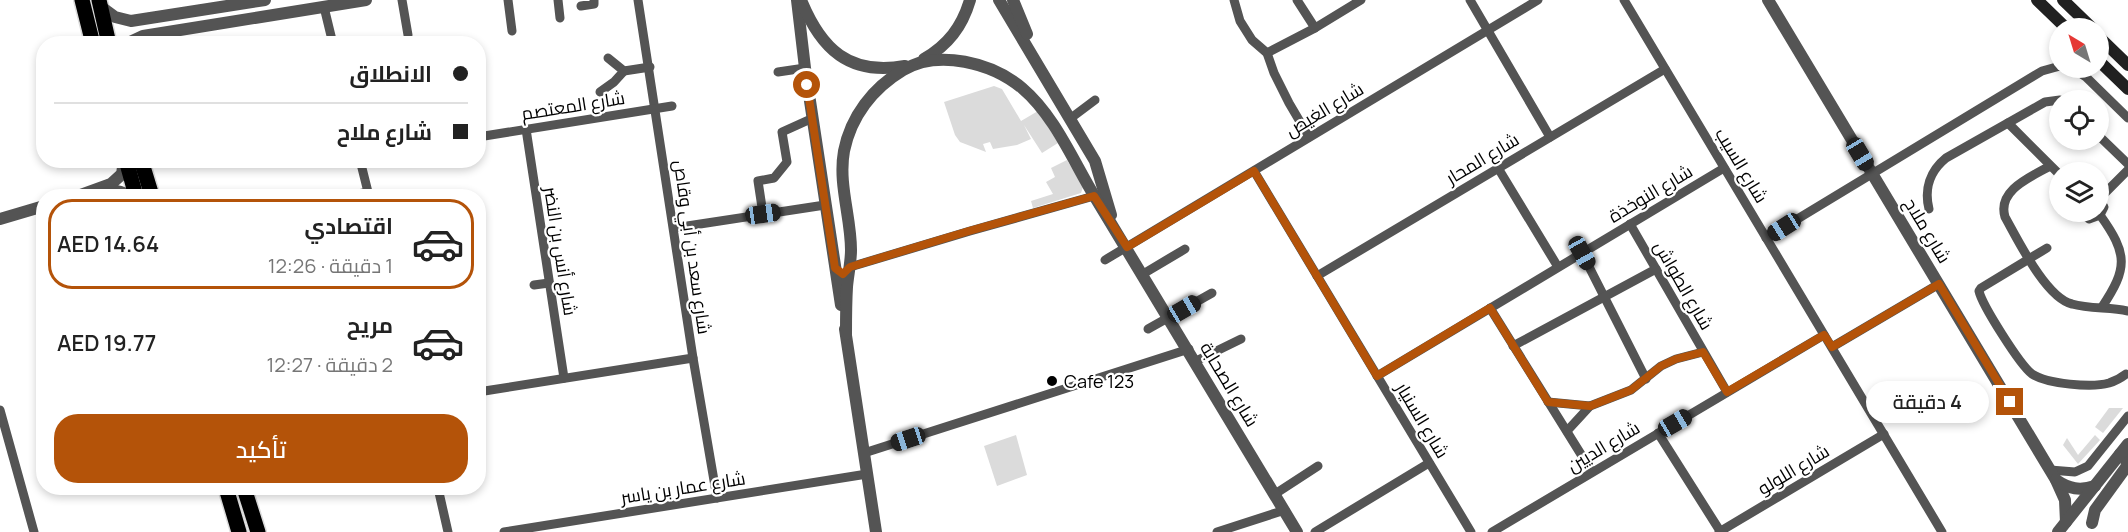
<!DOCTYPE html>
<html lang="ar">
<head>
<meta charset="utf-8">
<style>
	:root { --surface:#fff; --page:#f2f2f2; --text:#222; --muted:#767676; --line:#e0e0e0; --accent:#b45309 }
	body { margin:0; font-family:Manrope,Cairo,sans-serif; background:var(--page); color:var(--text); direction:rtl; height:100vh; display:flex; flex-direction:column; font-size:22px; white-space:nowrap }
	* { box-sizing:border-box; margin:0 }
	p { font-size:20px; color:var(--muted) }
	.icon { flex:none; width:33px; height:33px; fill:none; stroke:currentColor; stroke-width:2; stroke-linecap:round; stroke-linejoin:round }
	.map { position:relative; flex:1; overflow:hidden; direction:ltr }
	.side { position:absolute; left:36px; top:189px; width:450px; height:306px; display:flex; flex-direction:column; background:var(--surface); border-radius:24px; box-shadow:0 3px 9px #0003; direction:rtl }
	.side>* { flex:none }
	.guide { position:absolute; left:36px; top:36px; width:450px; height:132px; border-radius:24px; box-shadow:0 3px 9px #0003; direction:rtl; display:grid; align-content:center; height:132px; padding:0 18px; background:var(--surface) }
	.needle { width:39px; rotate:322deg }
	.controls { position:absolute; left:2049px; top:18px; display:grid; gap:12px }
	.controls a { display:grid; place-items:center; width:60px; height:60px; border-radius:50%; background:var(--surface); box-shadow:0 3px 9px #0003; font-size:30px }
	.end { position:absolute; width:27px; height:27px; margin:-14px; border:8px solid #b45309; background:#fff; box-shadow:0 0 0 3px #fff }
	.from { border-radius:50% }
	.bubble { position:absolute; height:42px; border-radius:21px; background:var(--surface); box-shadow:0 3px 9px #0003; font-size:20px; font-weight:600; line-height:42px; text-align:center; direction:rtl }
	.car { position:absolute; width:18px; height:36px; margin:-18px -9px; border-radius:8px; box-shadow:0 0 4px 2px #0007; background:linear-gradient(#222 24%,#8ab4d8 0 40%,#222 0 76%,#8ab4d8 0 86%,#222 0) }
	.guide b { display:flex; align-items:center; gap:21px; height:57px; font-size:22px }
	.guide b+b { border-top:2px solid var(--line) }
	.guide i { width:15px; height:15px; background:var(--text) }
	ul { padding:10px 0 0; list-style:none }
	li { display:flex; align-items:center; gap:18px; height:90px; margin:0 12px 9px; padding:0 6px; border:3px solid transparent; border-radius:24px }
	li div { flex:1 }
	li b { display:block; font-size:22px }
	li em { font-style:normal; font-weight:600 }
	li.selected { border-color:var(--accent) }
	li>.icon { width:54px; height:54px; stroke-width:1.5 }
	.action { display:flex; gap:12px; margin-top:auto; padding:12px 18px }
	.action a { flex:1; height:69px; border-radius:24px; background:var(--accent); color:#fff; font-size:24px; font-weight:600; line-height:69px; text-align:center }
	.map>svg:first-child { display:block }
</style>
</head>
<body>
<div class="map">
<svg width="2128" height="532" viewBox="0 0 2128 532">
	<rect width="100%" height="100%" fill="#fff"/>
	<g fill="#dbdbdb">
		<polygon points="994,86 1002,89 1021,121 1038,111 1058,143 1042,153 1024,125 1031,139 1017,145 993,149 990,142 983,144 986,152 960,142 955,135 944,102"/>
		<polygon points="1067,160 1083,187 1081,193 1033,208 1031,201 1053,194 1046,182 1055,177 1051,168"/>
		<polygon points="2109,408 2123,408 2103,433 2095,427"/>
		<polygon points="1016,435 1027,475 997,486 984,446"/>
		<polygon points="2095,435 2100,440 2078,464 2063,445 2067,438 2078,455"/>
	</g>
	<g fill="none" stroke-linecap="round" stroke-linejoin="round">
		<defs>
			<g id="primary">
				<polyline points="82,0 93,44"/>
				<polyline points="99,0 109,44"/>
				<polyline points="126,160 136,196"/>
				<polyline points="141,160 152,196"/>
				<polyline points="226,488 239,532"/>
				<polyline points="244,488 258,532"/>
			</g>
		</defs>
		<use href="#primary" stroke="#dbdbdb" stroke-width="18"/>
		<g stroke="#545454" stroke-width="9">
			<polyline points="402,0 408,35"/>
			<polyline points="508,0 512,31"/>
			<polyline points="558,0 560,18"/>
			<polyline points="638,0 693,358 717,498"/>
			<polyline points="1234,0 1240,21 1252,40 1267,53 1274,73 1289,103 1309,137"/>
			<polyline points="1297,0 1315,28"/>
			<polyline points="1470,0 1550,137"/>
			<polyline points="1624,0 1942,532"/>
			<polyline points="581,6 594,4 594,0"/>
			<polyline points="324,7 333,44"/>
			<polyline points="1267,53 1315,28 1361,0"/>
			<polyline points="2059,66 2060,52"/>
			<polyline points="2072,68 2086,77 2128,118"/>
			<polyline points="624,71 650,67"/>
			<polyline points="778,72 805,68"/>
			<polyline points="600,92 614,82 624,71 608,58"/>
			<polyline points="1071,118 1095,100"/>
			<polyline points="2008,123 2060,175"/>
			<polyline points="526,129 564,378"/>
			<polyline points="2098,135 2128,164"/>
			<polyline points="478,137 672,106"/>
			<polyline points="360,160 369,196"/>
			<path d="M2050,166C2031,177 1997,190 2005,217C2018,240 2046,298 2072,304C2090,309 2110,307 2128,311"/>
			<polyline points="1498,168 1558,267"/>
			<polyline points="1254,171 1471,532"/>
			<polyline points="349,196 368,192"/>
			<polyline points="2100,198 2128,170"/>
			<path d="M1929,209C1924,189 1930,171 1946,158L2045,102L2060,100"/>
			<polyline points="2080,212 2089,219 2100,215 2104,207 2098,197"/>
			<polyline points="763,214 758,181 774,178 787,162 782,132 813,118"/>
			<path d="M2100,215C2128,254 2128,268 2102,307"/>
			<polyline points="1630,224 1727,392"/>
			<polyline points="674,228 825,205"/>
			<polyline points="1766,238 2042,71 2060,66"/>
			<path d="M2047,248L1981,288L1979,291C1982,305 2020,365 2032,374C2047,384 2092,388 2109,383C2115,381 2121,378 2126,374"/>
			<polyline points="1582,253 1646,379"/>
			<polyline points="1105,260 1538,0"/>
			<polyline points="850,267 970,231 1094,196"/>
			<polyline points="1143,274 1185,249"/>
			<polyline points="1317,276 1665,69"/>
			<polyline points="534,285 549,283"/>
			<polyline points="1490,308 1592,472"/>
			<polyline points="1148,329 1212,293"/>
			<polyline points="1513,346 1656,269"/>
			<polyline points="1832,347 1939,284"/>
			<polyline points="1196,361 1241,339"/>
			<polyline points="1377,376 1724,168"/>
			<polyline points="478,392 693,358"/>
			<polyline points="1548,402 1590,406"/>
			<polyline points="0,410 34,532"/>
			<polyline points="1567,431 1590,406 1631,390 1661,366 1676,359 1703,352"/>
			<polyline points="1658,433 1720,531"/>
			<polyline points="864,453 1189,349"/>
			<polyline points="2050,470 2075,472 2088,466 2128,416"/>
			<polyline points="438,488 448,532"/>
			<polyline points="1275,494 1318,466"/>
			<polyline points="504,532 867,474"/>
			<polyline points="1217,532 1285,510"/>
			<polyline points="1315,532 1429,463"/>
			<polyline points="1492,532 1824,335"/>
			<polyline points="1719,532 1884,434"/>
		</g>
		<g stroke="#545454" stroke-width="12">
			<polyline points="797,0 805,68 841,305"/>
			<path d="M801,0C821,49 849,76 905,66"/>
			<polyline points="999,0 1095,161 1111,215"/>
			<polyline points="1013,0 1027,34"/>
			<polyline points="1768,0 2056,480 2065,500 2066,522"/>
			<polyline points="100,6 115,17 131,21 265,0"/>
			<polyline points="126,44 143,36 366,0"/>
			<path d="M924,59C948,45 962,27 970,0"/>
			<path d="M99,191C109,191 120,189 128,196"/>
			<polyline points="78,196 111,184 122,174 124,160"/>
			<polyline points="0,219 44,206"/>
			<polyline points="845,329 876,532"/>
			<path d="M846,334C846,318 846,303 847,287C848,275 851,262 851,250C851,217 838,184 844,151C851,116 873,88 903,70C939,49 992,63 1022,88C1055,116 1073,161 1095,197C1163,308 1230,420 1297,532"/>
			<path d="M2056,480C2069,489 2080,491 2095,486"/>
			<polyline points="2092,523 2095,510 2127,466 2126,459 2120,454"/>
			<polyline points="2058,532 2128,444"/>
		</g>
		<g stroke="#212121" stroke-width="12">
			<polyline points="2037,0 2066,28"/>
			<polyline points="2063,0 2092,28"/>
			<polyline points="2098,36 2128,65"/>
			<polyline points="2098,60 2128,89"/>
		</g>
		<use href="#primary" stroke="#000" stroke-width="15"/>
	</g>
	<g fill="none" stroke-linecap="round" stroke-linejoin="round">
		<polyline stroke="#b45309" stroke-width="8" points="807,85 835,268 843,274 850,267 969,231 1094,196 1127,247 1254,171 1377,376 1490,308 1548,402 1590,406 1631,390 1661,366 1676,359 1703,352 1727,392 1824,335 1832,347 1939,284 2010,402"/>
	</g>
	<circle fill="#000" stroke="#fff" stroke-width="2" cx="1052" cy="381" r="6"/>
	<g text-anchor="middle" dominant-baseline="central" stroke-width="4.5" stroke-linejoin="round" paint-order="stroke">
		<g font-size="18" fill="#000" stroke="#fff">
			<text transform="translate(573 105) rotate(-9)">شارع المعتصم</text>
			<text transform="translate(1324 109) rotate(-31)">شارع الغيص</text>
			<text transform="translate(1482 158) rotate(-31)">شارع المحار</text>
			<text transform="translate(1742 165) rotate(59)">شارع السيب</text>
			<text transform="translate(1650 193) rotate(-31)">شارع النوخذة</text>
			<text transform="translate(1928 230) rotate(59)">شارع ملاح</text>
			<text transform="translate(693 247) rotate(82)">شارع سعد بن أبي وقاص</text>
			<text transform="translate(561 251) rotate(81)">شارع أنس بن النضر</text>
			<text transform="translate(1684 285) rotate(60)">شارع الطواش</text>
			<text transform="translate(1230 384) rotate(59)">شارع الصحابة</text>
			<text transform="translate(1423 420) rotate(59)">شارع السنيار</text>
			<text transform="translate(1603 446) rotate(-31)">شارع الديين</text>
			<text transform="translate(1793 469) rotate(-31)">شارع اللولو</text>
			<text transform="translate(683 487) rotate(-9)">شارع عمار بن ياسر</text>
		</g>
		<g font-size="18" fill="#000" stroke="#fff" text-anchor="start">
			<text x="1064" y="381">Cafe 123</text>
		</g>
	</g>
</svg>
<div class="controls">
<a><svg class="needle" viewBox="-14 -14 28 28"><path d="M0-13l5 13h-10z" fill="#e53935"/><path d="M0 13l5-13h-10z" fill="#767676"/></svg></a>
<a><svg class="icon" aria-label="locate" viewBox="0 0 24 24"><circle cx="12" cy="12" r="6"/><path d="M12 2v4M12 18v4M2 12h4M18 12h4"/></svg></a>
<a><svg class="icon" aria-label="layers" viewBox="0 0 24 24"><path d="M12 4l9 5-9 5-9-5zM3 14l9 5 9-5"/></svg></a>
</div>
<i class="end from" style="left:807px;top:85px"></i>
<i class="end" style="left:2010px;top:402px"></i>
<div class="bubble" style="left:1866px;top:381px;width:123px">4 دقيقة</div>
<i class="car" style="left:1860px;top:154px;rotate:149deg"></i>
<i class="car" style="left:763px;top:214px;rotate:82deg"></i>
<i class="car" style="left:1784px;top:227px;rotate:238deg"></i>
<i class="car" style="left:1582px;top:253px;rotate:151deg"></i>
<i class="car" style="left:1184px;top:309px;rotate:60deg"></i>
<i class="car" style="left:1675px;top:423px;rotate:60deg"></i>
<i class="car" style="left:908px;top:439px;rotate:252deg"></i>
<div class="guide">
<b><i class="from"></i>الانطلاق</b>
<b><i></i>شارع ملاح</b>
</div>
<section class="side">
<ul>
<li class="selected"><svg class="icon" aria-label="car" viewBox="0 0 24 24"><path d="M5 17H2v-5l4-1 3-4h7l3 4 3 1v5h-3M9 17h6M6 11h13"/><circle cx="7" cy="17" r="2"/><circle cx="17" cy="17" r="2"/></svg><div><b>اقتصادي</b><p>1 دقيقة · 12:26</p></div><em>AED 14.64</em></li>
<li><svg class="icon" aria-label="car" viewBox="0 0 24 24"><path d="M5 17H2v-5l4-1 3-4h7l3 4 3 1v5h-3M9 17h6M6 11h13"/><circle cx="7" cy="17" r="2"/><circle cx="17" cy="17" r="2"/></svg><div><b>مريح</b><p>2 دقيقة · 12:27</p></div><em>AED 19.77</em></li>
</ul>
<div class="action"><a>تأكيد</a></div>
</section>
</div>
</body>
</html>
